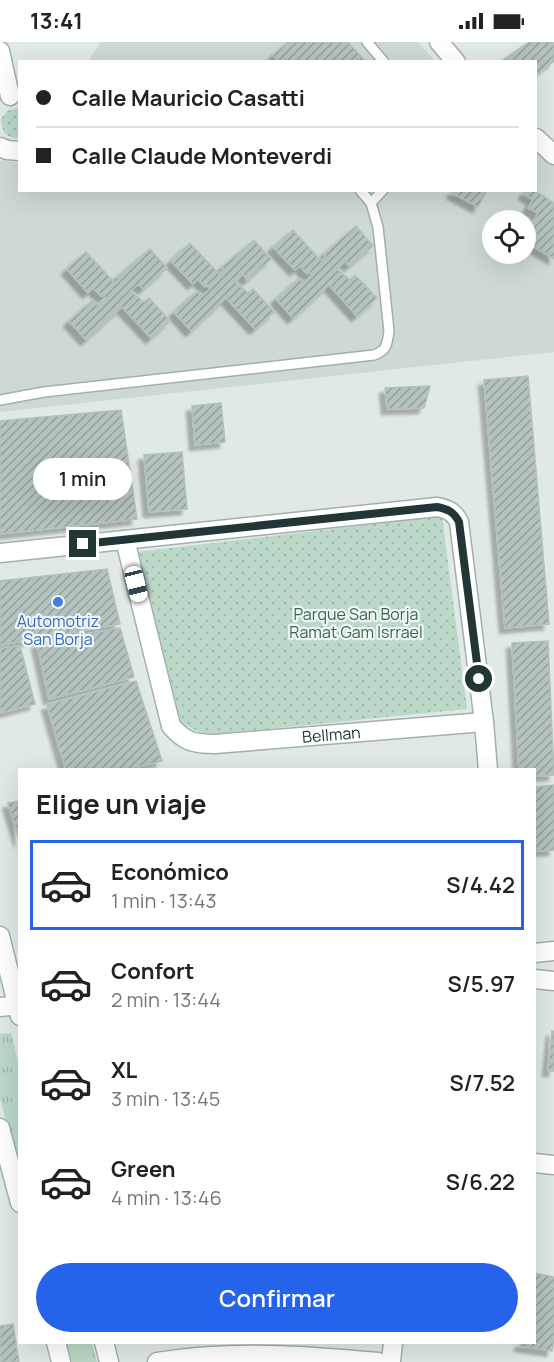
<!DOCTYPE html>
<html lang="es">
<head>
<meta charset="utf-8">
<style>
	:root { --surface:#fff; --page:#f2f2f2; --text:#222; --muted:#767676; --line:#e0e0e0; --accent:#2563eb }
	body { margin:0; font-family:Manrope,sans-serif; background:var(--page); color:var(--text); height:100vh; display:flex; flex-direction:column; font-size:22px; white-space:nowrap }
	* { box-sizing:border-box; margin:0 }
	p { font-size:20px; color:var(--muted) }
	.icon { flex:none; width:33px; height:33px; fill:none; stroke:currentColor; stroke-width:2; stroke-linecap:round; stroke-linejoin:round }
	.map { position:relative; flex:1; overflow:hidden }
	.details { position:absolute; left:18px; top:726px; width:518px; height:576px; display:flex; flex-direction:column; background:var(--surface); border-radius:0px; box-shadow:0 6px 24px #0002 }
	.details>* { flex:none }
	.banner { position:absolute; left:18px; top:18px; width:519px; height:132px; border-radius:0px; box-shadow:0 6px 24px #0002; display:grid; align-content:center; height:132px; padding:0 18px; background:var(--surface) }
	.controls { position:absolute; left:482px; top:168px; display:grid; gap:12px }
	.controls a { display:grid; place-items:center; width:54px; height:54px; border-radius:50%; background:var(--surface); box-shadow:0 6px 24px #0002; font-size:30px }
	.end { position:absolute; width:27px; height:27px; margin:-14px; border:8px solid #223735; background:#fff; box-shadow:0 0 0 3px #fff }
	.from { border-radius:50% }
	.bubble { position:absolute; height:42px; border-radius:21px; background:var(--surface); box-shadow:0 6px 24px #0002; font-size:20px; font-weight:600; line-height:42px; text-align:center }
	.car { position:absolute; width:18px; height:36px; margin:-18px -9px; border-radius:8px; box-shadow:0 0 4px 2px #0007; background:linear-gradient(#fff 24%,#345 0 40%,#fff 0 76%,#345 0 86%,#fff 0) }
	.banner b { display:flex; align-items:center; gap:21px; height:57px; font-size:22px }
	.banner b+b { border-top:2px solid var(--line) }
	.banner i { width:15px; height:15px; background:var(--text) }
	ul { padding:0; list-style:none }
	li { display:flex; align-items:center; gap:18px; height:90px; margin:0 12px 9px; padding:0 6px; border:3px solid transparent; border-radius:0px }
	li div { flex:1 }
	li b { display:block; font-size:22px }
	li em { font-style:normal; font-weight:600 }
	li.active { border-color:var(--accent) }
	li>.icon { width:54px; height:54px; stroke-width:1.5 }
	h2 { padding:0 18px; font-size:27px; line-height:72px }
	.primary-button { display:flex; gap:12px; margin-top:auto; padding:12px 18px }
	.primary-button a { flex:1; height:69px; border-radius:36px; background:var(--accent); color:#fff; font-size:24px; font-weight:600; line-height:69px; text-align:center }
	.status { display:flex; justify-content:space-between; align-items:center; height:42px; padding:0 30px; background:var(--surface); direction:ltr }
	.status svg { height:16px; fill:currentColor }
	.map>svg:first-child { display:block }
</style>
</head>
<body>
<div class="status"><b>13:41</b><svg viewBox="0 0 49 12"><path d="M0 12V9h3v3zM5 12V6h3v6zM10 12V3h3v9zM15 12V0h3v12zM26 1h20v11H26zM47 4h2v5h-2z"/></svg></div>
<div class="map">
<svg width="554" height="1320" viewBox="0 0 554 1320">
	<defs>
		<pattern id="grass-tufts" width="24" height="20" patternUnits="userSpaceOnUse" patternTransform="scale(1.5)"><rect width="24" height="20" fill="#bbd8c8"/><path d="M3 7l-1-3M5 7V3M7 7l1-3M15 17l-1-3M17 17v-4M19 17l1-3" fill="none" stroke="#a0baac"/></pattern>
		<pattern id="park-dots" width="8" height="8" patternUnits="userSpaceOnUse" patternTransform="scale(1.5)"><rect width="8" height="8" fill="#bbd8c8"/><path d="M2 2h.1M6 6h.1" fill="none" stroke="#a0baac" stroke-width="1.8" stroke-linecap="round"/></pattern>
		<pattern id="building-hatch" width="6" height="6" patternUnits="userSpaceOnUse" patternTransform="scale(1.5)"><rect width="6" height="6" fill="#b5c3c0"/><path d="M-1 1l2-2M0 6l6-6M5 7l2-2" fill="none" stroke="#939f9d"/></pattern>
		<filter id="shadow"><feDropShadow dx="-5.5" dy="5.5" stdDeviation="1.5" flood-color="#0004"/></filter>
	</defs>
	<rect width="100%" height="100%" fill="#e0e9e6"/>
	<g fill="#ced8d5" fill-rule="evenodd">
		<polygon points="101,0 418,0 435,19 88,20"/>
		<path d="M536,108L554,123V310L0,370V118L19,121L20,148H536ZM492,178H525V212H492Z"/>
	</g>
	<g fill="url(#grass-tufts)">
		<polygon points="11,991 19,1023 19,1128 0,1057 0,992"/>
		<polygon points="66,1301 92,1301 97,1320 72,1320"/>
	</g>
	<g fill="url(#park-dots)">
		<path d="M19,66V96C7,97 1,89 1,77L7,69Z"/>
		<polygon points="442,474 467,667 205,693 181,681 138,510"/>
	</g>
	<g fill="url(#building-hatch)" stroke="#b3c1be" stroke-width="1.5" filter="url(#shadow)">
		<polygon points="288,0 348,0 366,20 279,20 273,13"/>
		<polygon points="529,0 554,0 554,19 536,32 536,20 500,20"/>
		<polygon points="454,148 487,148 478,165 452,151"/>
		<polygon points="526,148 534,148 554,161 554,217 531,203 538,193 528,187 538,171 528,166 533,158 524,152"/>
		<polygon points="356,184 373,204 349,224 345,219 337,227 350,238 355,233 377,256 357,274 329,243 293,276 276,257 299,236 304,241 312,233 309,230 307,232 300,224 295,228 273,205 293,188 321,219 326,214 324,212"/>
		<polygon points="254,198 271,217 247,238 243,232 235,240 248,251 253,247 274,270 255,287 226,256 191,289 174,270 197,249 202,254 210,247 207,243 205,245 198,237 193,242 171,219 190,201 219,232 224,228 222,225"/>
		<polygon points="150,207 167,226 143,247 139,242 130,249 144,260 149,256 170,279 151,296 122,265 86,298 69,279 93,258 97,263 105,256 102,252 101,254 93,246 88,251 67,227 86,210 115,241 119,237 117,235"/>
		<polygon points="528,334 549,582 505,586 484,338"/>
		<polygon points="430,344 424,366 387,367 385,346"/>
		<polygon points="221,361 225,400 195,403 192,364"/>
		<polygon points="121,368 137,477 0,492 0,379"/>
		<polygon points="182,410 187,467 149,470 144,413"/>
		<polygon points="107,527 120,582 0,603 0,539"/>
		<polygon points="120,586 134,635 49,657 37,601"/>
		<polygon points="548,599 554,733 534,734 534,728 519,728 512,601"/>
		<polygon points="20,604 35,662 0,671 0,606"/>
		<polygon points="136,639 162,719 125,728 66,728 47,663"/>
		<polygon points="554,743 554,808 534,809 534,745"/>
		<polygon points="20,759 20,800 8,761"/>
		<polygon points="552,989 554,989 554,1029 548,1029"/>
		<polygon points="534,1231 554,1235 554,1298 552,1309 520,1304 521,1300 534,1300"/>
		<polygon points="13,1282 19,1320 0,1320 0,1284"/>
	</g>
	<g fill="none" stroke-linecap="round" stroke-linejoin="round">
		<defs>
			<g id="lane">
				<polyline points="367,0 384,20"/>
				<polyline points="371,161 383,148"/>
				<path d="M0,358L44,350L374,313C387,308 387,303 389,289L378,185L371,161L360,148"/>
			</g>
			<g id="street">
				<polyline points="439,0 456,20"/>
				<polyline points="0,9 10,54"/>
				<polyline points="536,96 554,113"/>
				<polyline points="0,105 7,108 20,109"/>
				<path id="s1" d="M125,498L171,684C185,700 194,702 215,702L484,680"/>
				<path d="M0,511L437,465C448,467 454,470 459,480L484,680L488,728"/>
				<polyline points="534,911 554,909"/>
				<polyline points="534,937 554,939"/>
				<polyline points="0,965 20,963"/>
				<polyline points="534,1121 554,1123"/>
				<path d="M157,1320C230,1308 305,1313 378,1320"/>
				<polyline points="391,1320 393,1300"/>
			</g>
			<g id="secondary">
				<polyline points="0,894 20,974"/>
				<polyline points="0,1086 20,1161"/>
				<polyline points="56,1300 61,1320"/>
				<polyline points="104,1300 109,1320"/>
			</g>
		</defs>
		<use href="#lane" stroke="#a3b0ad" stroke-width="12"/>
		<use href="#street" stroke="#a3b0ad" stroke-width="21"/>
		<use href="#secondary" stroke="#a0b3b0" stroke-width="21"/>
		<use href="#lane" stroke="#fff" stroke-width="9"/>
		<use href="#street" stroke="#fff" stroke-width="18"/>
		<use href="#secondary" stroke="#fff" stroke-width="18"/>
	</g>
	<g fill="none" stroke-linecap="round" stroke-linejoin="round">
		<path stroke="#223735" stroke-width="8" d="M83,502L437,465C448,467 454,470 459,480L479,637"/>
	</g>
	<circle fill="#3f7fe0" stroke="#eff6f4" stroke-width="2" cx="58" cy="560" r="6"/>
	<g text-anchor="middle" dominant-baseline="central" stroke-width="4.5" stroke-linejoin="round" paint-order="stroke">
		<g font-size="16" fill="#316951" stroke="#eff6f4">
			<text x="356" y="572">Parque San Borja<tspan x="356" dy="18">Ramat Gam Isrrael</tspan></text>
		</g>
		<g font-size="16" fill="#366cbe" stroke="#eff6f4">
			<text x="58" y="579">Automotriz<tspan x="58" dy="18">San Borja</tspan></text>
		</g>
		<g font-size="16" fill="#223735" stroke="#eff6f4">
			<text stroke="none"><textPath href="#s1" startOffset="358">Bellman</textPath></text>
		</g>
	</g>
</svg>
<div class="controls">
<a><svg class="icon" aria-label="locate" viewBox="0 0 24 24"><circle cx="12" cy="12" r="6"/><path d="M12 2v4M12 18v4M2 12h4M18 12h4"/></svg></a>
</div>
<i class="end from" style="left:479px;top:637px"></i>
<i class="end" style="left:83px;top:502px"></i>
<div class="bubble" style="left:33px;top:416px;width:99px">1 min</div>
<i class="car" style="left:136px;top:542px;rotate:166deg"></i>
<div class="banner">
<b><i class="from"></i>Calle Mauricio Casatti</b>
<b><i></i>Calle Claude Monteverdi</b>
</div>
<section class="details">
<h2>Elige un viaje</h2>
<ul>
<li class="active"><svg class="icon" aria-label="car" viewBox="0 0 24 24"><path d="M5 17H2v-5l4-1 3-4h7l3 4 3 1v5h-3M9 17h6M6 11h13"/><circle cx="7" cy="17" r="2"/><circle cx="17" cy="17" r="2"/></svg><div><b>Económico</b><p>1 min · 13:43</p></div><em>S/4.42</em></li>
<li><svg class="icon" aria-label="car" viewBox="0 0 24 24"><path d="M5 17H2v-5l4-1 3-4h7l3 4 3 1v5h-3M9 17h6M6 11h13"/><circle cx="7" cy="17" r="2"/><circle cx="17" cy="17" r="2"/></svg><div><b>Confort</b><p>2 min · 13:44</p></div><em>S/5.97</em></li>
<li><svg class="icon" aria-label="car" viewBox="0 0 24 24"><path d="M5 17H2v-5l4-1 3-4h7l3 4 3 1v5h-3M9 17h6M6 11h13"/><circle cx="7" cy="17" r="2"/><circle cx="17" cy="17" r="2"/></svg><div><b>XL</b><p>3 min · 13:45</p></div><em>S/7.52</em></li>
<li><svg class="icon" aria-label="car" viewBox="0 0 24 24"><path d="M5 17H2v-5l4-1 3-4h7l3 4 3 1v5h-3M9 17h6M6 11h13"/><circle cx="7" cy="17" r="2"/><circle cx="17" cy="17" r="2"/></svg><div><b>Green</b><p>4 min · 13:46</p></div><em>S/6.22</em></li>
</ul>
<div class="primary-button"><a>Confirmar</a></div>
</section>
</div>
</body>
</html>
